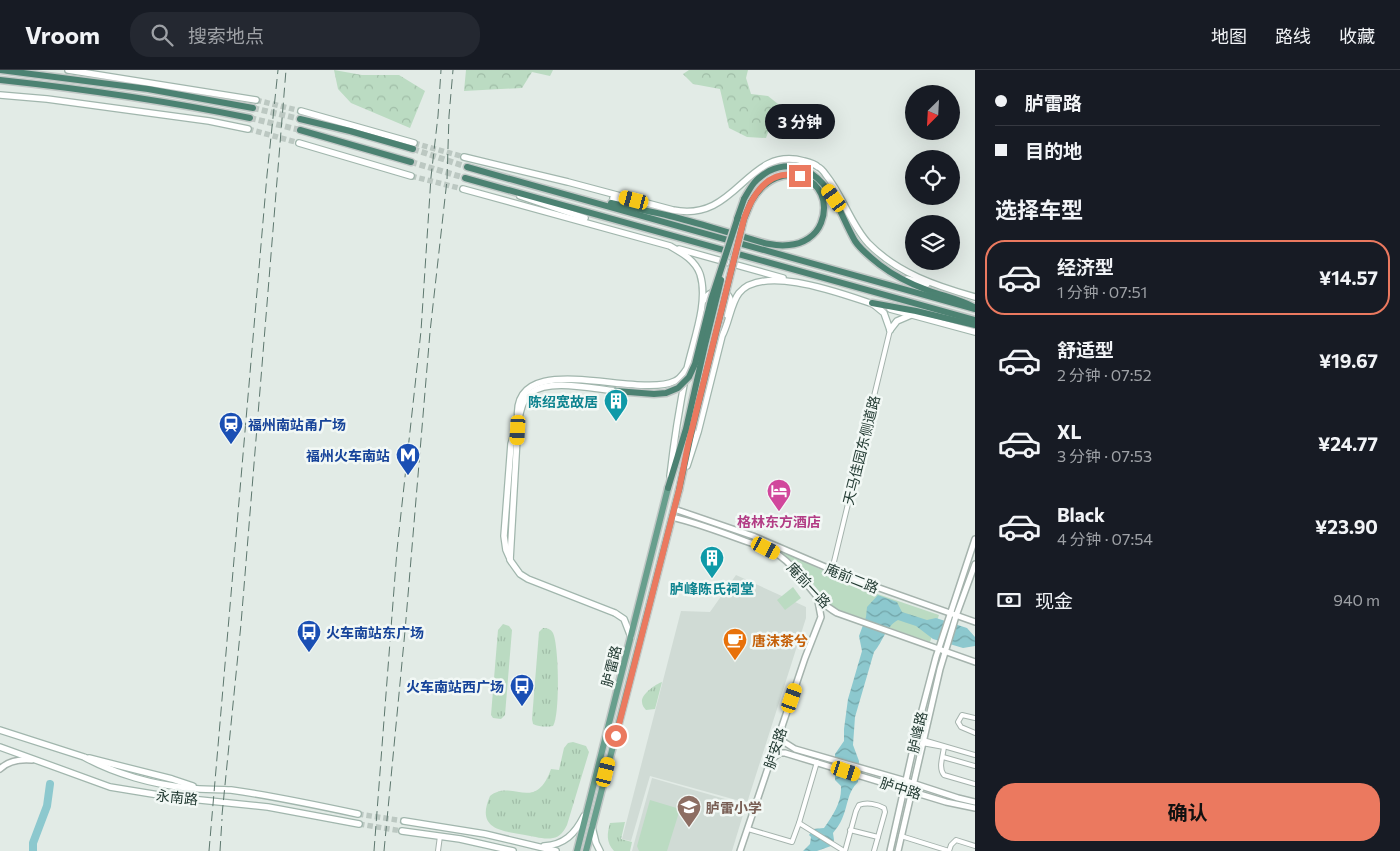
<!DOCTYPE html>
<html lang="zh">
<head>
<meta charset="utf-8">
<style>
	:root { --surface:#171b24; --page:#242831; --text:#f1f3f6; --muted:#9ea1a6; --line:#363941; --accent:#eb795f }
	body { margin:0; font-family:Commissioner,"Noto Sans SC",sans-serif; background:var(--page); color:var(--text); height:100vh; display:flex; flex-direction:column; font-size:19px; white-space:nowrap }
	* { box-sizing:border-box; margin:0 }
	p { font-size:16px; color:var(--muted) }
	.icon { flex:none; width:28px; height:28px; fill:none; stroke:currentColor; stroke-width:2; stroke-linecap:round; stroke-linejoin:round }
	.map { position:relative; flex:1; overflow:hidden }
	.details { display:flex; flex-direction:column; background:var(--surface); width:425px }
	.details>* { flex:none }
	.banner { display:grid; align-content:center; height:110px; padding:0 20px; background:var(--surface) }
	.needle { width:32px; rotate:204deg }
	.controls { position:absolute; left:905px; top:15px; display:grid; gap:10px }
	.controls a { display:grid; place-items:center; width:55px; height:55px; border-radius:50%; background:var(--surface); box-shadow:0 5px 20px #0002; font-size:25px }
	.end { position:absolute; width:22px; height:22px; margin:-11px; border:6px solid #eb795f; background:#fff; box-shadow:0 0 0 2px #fff }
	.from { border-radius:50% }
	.bubble { position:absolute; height:35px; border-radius:18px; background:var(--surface); box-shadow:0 5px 20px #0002; font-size:16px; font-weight:700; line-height:35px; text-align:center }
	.car { position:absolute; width:15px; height:30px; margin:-15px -8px; border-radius:6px; box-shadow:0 0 4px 1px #0007; background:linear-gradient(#f5c518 24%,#345 0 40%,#f5c518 0 76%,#345 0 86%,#f5c518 0) }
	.banner b { display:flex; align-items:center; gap:18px; height:48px; font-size:19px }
	.banner b+b { border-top:1px solid var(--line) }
	.banner i { width:12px; height:12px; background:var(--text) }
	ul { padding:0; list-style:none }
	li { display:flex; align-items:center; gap:15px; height:75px; margin:0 10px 8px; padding:0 10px; border:2px solid transparent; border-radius:20px }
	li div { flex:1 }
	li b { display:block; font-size:19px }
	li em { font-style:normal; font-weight:700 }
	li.active { border-color:var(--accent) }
	li>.icon { width:45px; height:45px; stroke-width:1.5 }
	h2 { padding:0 20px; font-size:22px; line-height:60px }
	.pay { display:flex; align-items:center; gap:12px; height:55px; padding:0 20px; font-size:19px }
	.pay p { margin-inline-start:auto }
	.cta { display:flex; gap:10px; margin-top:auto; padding:10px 20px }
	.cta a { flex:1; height:58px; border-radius:20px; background:var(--accent); color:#111; font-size:20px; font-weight:700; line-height:58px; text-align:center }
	header { display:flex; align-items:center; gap:30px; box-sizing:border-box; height:70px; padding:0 25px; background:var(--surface); border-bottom:1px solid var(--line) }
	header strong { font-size:24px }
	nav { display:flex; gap:28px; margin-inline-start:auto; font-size:18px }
	.search { width:350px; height:45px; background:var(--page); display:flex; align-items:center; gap:12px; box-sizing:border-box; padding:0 18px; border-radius:20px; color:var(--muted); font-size:19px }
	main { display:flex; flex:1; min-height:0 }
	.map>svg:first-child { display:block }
</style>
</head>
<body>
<header>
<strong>Vroom</strong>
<div class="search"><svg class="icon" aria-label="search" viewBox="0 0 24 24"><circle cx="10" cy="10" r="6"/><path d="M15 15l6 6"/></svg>搜索地点</div>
<nav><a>地图</a><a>路线</a><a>收藏</a></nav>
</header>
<main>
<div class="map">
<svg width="975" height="781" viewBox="0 0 975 781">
	<defs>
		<pattern id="grass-tufts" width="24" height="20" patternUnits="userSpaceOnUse" patternTransform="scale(1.25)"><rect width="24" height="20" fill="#bbdbc2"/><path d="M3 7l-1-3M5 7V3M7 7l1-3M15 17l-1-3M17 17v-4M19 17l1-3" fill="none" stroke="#a0bda7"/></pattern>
		<pattern id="forest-crowns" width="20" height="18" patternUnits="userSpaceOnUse" patternTransform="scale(1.25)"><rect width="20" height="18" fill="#bbdbc2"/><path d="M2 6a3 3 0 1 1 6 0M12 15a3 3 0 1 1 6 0" fill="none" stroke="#a0bda7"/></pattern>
		<pattern id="water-waves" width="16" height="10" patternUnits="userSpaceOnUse" patternTransform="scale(1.25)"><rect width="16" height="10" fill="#8cc8ce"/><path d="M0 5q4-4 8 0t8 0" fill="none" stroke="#72a4a8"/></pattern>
	</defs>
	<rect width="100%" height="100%" fill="#e2ebe6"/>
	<g fill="#d0dbd5">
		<polygon points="736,505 806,537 806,548 747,733 650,706 631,771 622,769 681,541 710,542"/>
		<polygon points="652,708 746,735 732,781 632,781"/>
	</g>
	<g fill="url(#grass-tufts)">
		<polygon points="503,554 509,556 512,560 505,645 501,649 493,648 491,645 498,560"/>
		<path d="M543,558C547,558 551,559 553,563C559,576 560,645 553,656C547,657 539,657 533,654L532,649L539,562Z"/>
		<path d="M662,612L655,639L646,640C644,638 642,635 642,632C641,624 656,614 662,612Z"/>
		<path d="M573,672L586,676L589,682L567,755C564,761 560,767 553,768C544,770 533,766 525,765C499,761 476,758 490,726C512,708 535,744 551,699L559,700L564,678L568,673Z"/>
		<path d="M625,752L621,769L632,772L630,781H614C606,772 607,764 610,753Z"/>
	</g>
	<g fill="url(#forest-crowns)">
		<polygon points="334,0 362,5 399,5 425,21 410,58 351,33 338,19"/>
		<polygon points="466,0 553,0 550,6 532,2 522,18 464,21"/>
		<polygon points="689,0 748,0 746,8 751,24 768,26 778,34 766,68 747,67 729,58 720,19 693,14 683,4"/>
	</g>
	<g fill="#bbdbc2">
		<polygon points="780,480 857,517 939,545 930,572 839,540 828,534 800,496 782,484"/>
		<polygon points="793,517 801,528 785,540 777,530"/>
		<polygon points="650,730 680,739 667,781 639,781 637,776"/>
	</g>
	<path fill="url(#water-waves)" d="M878,525L897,532L902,542L927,550L936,548L967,558L975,567V576L963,578L933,569L916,556L898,550C886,556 883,572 874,582L855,647L853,675L859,691L858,712C847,722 848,736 842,749C840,754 836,759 833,763L834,770L831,776L817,781H803L810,774L811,767L809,765L813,759L824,758C833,745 842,732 841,716L835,710V684L844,671V659L848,629L862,581L859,566L866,547L867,537Z"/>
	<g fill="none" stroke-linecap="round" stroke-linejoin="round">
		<polyline stroke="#8cc8ce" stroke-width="8" points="33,781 33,773 47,736 50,714"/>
		<g stroke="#bcc8c2" stroke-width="5.5" stroke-dasharray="5.5 3" stroke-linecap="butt">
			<polyline points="256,30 301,41"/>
			<polyline points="248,59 299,73"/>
			<polyline points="414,73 464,87"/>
			<polyline points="411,106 463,119"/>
			<polyline points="358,744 404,751"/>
			<polyline points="359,754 402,761"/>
		</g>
		<g stroke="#bcc8c2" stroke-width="6" stroke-dasharray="6 3" stroke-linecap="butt">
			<polyline points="253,38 300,49"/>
			<polyline points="250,48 300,60"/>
			<polyline points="413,79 467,97"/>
			<polyline points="411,92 465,108"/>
		</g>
		<defs>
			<g id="minor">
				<polyline points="832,500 890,260"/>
				<polyline points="975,648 962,645 958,652 961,657 975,663"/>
				<polyline points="923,670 975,685"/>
				<polyline points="922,673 944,677"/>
				<path d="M944,677C943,686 938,698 944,705L975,714"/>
				<polyline points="943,687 975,696"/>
				<polyline points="799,753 817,692"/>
				<polyline points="748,759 792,772 799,753 844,781"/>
				<polyline points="850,760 878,767"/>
				<polyline points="901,766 949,781 951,775 956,770 975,776"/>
				<polyline points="438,781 440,766"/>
				<path d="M845,781L856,741L859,735C867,732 877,734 884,738L885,742L874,781"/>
			</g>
			<g id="tertiary">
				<polyline points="674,439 753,466 851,508 975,552"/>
				<path d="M672,447C697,453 721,462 745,471C757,475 770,478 780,486C804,503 811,528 837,543L975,592"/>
				<polyline points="780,662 784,672 795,679 906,711 958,728 975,732"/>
				<polyline points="773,688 780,683 785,683 946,732 975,738"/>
				<path d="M0,699C9,690 20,689 32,690"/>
				<polyline points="740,781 805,588 821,547 818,531"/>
				<polyline points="890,781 920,648 936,587 975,469"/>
				<polyline points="898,781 940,599 956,546 975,494"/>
			</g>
			<g id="secondary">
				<polyline points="68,0 256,30"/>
				<polyline points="0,25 47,29 209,51 248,59"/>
				<polyline points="301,41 414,73"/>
				<polyline points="299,73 411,106"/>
				<path d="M464,87L568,112L673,140C738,153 746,75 804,91C808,92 815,94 818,97C821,98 824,102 826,105C843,126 850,153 868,173C897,203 936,216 975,227"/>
				<path d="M463,119L670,176C682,183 695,190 700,204C709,232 693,271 687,299C680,334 674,370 670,406"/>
				<polyline points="520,126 585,148"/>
				<polyline points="613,128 642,137"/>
				<polyline points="679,179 783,208"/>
				<polyline points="907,209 927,214"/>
				<path d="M703,231C709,221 725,215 730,229C731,234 728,240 727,245"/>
				<polyline points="873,234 884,243 890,260"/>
				<polyline points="890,239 975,262"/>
				<polyline points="890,260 897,251 911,245"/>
				<path d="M519,348C521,339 523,329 531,323C549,308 593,319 616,321"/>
				<path d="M518,351C509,275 637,330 675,311C680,309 683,304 686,300"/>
				<path d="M687,396L698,362L722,266C729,253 731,233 739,223C764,193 845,225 876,235"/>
				<polyline points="615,543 624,549 631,567"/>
				<path d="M0,660L84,687C115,704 154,715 189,718C203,720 217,719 231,720C274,726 316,735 358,744"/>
				<polyline points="0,677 110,717 171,727 268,737 359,754"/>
				<polyline points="89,688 172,709 193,716"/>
				<polyline points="404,751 485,764 556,781"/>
				<polyline points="592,757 596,773 600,781"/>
				<polyline points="402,761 460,769 513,781"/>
				<path d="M544,776C564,775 575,764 584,746"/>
			</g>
			<g id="primary">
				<polyline points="577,781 668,418"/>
				<polyline points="586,781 679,420"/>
			</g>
			<g id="trunk">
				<polyline points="0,0 148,19 253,38"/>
				<path d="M0,10C84,19 167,31 250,48"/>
				<polyline points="300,49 350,61 413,79"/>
				<polyline points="300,60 411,92"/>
				<polyline points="467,97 975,239"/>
				<polyline points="465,108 975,250"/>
				<path d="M744,129C747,124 750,118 754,113C758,108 764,104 769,101C797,88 818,104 833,127C841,141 847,157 855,171C861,180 871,188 880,195C893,205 911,214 927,220C943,226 959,229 974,237"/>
				<path d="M611,133C630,138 651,141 670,146C695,152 719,160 744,167C758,171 773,177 789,175C803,174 816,166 821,153C838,109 779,82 751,132"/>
				<polyline points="872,233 916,241 975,255"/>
				<polyline points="668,418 686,359"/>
				<polyline points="679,420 692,360"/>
			</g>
		</defs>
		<use href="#minor" stroke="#a5b3ad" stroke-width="6"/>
		<use href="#tertiary" stroke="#a5b3ad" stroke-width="8"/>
		<use href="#secondary" stroke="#a1b6ad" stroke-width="8"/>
		<use href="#primary" stroke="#c1c8c6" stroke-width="9"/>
		<use href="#trunk" stroke="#c1c8c6" stroke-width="9"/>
		<use href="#minor" stroke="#fff" stroke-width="4"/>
		<use href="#tertiary" stroke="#fff" stroke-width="5"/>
		<use href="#secondary" stroke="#fff" stroke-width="5.5"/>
		<use href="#primary" stroke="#689f8d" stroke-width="6"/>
		<use href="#trunk" stroke="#4c8272" stroke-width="6"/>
		<g stroke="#5d776e" stroke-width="1" stroke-dasharray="10 5" stroke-linecap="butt">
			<polyline points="222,745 241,554 286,0"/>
			<polyline points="209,781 267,105 278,0"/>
			<polyline points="220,781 222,749"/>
			<polyline points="374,781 397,480 421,261 431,107 438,46 441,0"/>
			<polyline points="384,781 405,561 430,262 447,110 449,46 453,0"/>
		</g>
		<defs>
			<g id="secondary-bridge">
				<polyline points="518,351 510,490 520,504 528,509 615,543"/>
				<polyline points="510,489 506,480 504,466 511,374 517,353"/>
			</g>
			<g id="trunk-bridge">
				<polyline points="737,149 744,129"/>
				<polyline points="616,321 654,324 666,323 678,318 689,307 695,294 711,230 738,147"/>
				<polyline points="686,359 705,275 721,210"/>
				<polyline points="692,360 744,149 751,132"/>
			</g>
		</defs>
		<use href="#secondary-bridge" stroke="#a1b6ad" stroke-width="8" stroke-linecap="butt"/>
		<use href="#trunk-bridge" stroke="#c1c8c6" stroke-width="9" stroke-linecap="butt"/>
		<use href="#secondary-bridge" stroke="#fff" stroke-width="5.5"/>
		<use href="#trunk-bridge" stroke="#4c8272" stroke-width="6"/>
	</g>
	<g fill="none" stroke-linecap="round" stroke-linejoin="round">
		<path stroke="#eb795f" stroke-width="6" d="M616,666L679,420L688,375L744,149C753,123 769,98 800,106"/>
	</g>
	<defs>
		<symbol id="building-pin" viewBox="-11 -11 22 30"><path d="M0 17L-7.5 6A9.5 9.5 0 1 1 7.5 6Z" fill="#0f9aa8" stroke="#f2f8f5"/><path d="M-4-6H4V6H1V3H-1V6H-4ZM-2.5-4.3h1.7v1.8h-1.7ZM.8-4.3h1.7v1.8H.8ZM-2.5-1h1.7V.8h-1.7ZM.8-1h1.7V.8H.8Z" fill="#fff"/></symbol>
		<symbol id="station-pin" viewBox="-11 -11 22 30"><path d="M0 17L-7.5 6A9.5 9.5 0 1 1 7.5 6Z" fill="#1a4fb4" stroke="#f2f8f5"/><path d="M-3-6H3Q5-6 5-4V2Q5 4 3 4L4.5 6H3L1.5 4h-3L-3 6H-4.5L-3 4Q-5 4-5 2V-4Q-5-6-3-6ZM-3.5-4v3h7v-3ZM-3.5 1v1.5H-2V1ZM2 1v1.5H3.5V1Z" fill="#fff"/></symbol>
		<symbol id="metro-pin" viewBox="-11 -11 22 30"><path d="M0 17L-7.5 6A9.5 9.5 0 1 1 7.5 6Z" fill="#1a4fb4" stroke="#f2f8f5"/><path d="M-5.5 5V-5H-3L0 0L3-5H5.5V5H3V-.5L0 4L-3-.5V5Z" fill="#fff"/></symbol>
		<symbol id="hotel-pin" viewBox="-11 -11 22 30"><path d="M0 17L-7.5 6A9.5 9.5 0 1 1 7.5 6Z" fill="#d1479c" stroke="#f2f8f5"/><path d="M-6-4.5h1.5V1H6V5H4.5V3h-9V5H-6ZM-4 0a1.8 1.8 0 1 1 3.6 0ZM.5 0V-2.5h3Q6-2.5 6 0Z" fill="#fff"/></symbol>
		<symbol id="bus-pin" viewBox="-11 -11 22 30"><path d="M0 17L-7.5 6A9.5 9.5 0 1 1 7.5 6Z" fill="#1a4fb4" stroke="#f2f8f5"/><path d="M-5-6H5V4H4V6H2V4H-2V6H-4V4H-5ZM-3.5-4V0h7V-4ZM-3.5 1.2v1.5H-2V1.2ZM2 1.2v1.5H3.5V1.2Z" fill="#fff"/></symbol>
		<symbol id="cafe-pin" viewBox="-11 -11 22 30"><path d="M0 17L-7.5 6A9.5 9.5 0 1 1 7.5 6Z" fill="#e8710a" stroke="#f2f8f5"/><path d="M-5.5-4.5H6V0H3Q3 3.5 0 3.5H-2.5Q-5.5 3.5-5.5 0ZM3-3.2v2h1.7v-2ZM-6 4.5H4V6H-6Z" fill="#fff"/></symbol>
		<symbol id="school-pin" viewBox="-11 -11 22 30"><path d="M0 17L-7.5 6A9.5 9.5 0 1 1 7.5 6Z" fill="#8d6e63" stroke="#f2f8f5"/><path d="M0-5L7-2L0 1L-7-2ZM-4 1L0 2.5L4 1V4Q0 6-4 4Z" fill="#fff"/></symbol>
	</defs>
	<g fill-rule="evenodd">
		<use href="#building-pin" x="602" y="317" width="28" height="38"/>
		<use href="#station-pin" x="217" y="340" width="28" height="38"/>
		<use href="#metro-pin" x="394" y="371" width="28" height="38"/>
		<use href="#hotel-pin" x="765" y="407" width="28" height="38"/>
		<use href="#building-pin" x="698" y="474" width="28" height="38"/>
		<use href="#bus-pin" x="295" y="548" width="28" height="38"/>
		<use href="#cafe-pin" x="721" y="556" width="28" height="38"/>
		<use href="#bus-pin" x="508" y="602" width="28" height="38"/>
		<use href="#school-pin" x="675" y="723" width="28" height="38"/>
	</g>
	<g text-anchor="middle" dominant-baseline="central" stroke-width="5" stroke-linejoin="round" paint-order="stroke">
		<g font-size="14" font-weight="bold" fill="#0d838f" stroke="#f2f8f5" text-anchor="end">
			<text x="598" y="331">陈绍宽故居</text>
			<text x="712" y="518" text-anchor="middle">胪峰陈氏祠堂</text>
		</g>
		<g font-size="14" font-weight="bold" fill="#164399" stroke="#f2f8f5" text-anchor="start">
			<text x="248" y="354">福州南站甬广场</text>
			<text x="390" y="385" text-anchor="end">福州火车南站</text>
			<text x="326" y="562">火车南站东广场</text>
			<text x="504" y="616" text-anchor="end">火车南站西广场</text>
		</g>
		<g font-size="14" fill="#233b33" stroke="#f2f8f5">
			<text transform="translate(861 380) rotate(-76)">天马佳园东侧道路</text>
			<text transform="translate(852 508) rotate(22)">庵前二路</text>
			<text transform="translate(809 515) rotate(47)">庵前一路</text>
			<text transform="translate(611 596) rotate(-76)">胪雷路</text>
			<text transform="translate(917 662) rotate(-77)">胪峰路</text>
			<text transform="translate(775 678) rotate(-72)">胪安路</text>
			<text transform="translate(901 718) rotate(17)">胪中路</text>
			<text transform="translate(177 727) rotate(6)">永南路</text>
		</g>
		<g font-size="14" font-weight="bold" fill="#b23c85" stroke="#f2f8f5">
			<text x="779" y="451">格林东方酒店</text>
		</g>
		<g font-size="14" font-weight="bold" fill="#c56008" stroke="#f2f8f5" text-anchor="start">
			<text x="752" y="570">唐沫茶兮</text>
		</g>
		<g font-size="14" font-weight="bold" fill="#785e54" stroke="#f2f8f5" text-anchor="start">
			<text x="706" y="737">胪雷小学</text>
		</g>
	</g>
</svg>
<div class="controls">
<a><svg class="needle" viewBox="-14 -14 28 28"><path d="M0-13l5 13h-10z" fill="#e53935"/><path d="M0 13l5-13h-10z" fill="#9ea1a6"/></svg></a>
<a><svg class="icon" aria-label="locate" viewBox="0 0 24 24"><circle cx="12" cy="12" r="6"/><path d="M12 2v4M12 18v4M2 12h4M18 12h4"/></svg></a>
<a><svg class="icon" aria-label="layers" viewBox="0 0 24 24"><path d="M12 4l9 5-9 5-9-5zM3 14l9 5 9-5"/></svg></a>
</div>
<i class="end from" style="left:616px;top:666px"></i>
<i class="end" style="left:800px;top:106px"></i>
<div class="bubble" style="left:765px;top:34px;width:70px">3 分钟</div>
<i class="car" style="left:834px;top:128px;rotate:324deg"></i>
<i class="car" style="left:634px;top:130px;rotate:285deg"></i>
<i class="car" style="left:518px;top:360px;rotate:183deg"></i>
<i class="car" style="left:766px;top:478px;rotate:117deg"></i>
<i class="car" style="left:792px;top:628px;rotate:19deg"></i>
<i class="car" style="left:846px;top:701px;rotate:108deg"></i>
<i class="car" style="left:606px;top:702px;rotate:14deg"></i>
</div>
<section class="details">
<div class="banner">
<b><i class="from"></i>胪雷路</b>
<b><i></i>目的地</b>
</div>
<h2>选择车型</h2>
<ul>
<li class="active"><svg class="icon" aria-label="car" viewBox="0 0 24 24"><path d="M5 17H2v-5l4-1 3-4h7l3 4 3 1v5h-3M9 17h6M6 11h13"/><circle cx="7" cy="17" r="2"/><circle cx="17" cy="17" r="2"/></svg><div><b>经济型</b><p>1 分钟 · 07:51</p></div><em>¥14.57</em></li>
<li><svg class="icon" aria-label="car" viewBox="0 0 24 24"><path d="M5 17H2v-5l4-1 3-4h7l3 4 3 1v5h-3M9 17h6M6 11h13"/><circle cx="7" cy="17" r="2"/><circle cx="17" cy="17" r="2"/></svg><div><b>舒适型</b><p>2 分钟 · 07:52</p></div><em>¥19.67</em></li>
<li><svg class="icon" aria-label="car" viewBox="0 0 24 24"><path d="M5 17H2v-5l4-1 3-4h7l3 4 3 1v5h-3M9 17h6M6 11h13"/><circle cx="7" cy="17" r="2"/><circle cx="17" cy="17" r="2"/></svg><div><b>XL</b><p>3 分钟 · 07:53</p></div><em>¥24.77</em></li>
<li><svg class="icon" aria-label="car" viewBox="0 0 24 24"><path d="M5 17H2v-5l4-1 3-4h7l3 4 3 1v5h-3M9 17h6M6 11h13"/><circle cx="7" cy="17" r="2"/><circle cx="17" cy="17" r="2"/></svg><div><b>Black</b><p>4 分钟 · 07:54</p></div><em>¥23.90</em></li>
</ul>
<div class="pay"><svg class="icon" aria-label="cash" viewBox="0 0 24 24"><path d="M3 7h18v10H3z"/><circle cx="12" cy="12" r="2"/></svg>现金<p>940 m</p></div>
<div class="cta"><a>确认</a></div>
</section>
</main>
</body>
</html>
